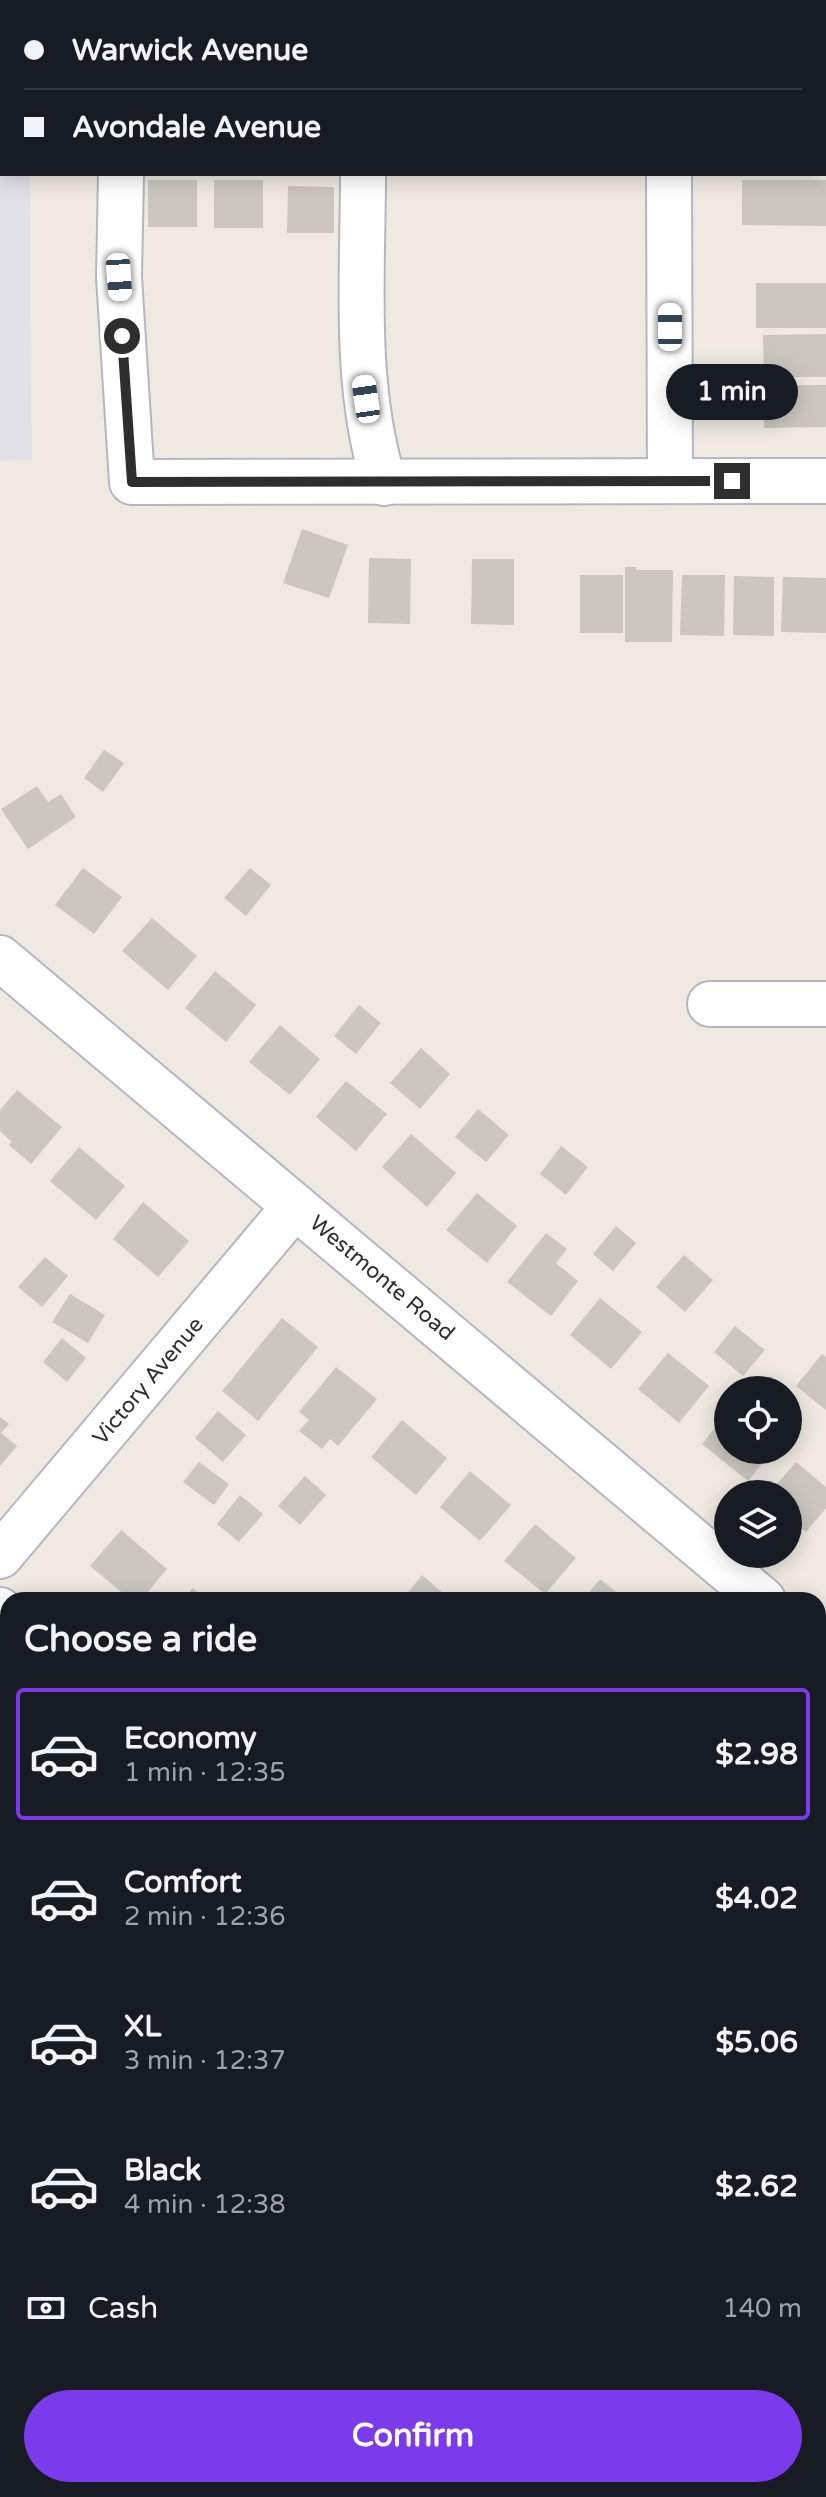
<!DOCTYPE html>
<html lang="en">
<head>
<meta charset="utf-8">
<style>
	:root { --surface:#171b24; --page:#20242c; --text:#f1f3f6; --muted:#9ea1a6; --line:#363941; --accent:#7c3aed }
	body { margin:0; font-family:"Varela Round",sans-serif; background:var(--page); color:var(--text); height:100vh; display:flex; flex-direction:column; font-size:30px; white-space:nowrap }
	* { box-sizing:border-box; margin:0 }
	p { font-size:26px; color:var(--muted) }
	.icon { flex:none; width:44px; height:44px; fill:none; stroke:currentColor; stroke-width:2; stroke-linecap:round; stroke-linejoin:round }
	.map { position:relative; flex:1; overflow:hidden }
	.panel { position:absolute; left:0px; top:1592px; width:826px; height:906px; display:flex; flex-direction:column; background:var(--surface); border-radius:24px 24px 0 0; box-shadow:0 4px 20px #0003 }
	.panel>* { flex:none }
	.banner { position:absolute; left:0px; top:0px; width:826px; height:176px; box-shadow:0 4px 20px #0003; display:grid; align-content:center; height:176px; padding:0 24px; background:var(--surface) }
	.buttons { position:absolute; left:714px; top:1376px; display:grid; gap:16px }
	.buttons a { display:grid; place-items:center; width:88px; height:88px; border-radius:50%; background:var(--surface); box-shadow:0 4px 20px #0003; font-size:40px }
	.end { position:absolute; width:36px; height:36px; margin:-18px; border:10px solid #2e2e2e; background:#fff; box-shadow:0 0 0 4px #fff }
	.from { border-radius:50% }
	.bubble { position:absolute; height:56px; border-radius:28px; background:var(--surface); box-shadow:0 4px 20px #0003; font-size:26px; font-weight:700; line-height:56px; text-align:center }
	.car { position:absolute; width:24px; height:48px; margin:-24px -12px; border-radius:10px; box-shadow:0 0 6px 2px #0007; background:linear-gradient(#fff 24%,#345 0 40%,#fff 0 76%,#345 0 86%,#fff 0) }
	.banner b { display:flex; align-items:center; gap:28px; height:76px; font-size:30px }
	.banner b+b { border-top:2px solid var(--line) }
	.banner i { width:20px; height:20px; background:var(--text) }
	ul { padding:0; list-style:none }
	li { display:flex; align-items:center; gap:24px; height:132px; margin:0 16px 12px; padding:0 8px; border:4px solid transparent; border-radius:8px }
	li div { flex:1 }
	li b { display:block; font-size:30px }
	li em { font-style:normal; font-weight:700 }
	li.on { border-color:var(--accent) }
	li>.icon { width:72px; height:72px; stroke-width:1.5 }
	h2 { padding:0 24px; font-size:36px; line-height:96px }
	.pay { display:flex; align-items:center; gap:20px; height:88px; padding:0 24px; font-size:30px }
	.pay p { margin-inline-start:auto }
	.action { display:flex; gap:16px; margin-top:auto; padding:16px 24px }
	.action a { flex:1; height:92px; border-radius:48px; background:var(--accent); color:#fff; font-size:32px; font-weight:700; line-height:92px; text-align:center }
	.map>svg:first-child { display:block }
</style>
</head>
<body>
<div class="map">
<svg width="826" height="2497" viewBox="0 0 826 2497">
	<rect width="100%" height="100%" fill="#efe9e1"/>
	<polygon fill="#e3e1e8" points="0,0 29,0 2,2 2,174 30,174 32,460 0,461"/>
	<g fill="#cbc7bf">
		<rect x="148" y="180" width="49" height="47"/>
		<rect x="214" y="180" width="49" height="48"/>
		<polygon points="742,180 826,180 826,226 742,225"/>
		<polygon points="288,186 334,187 334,233 287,233"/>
		<rect x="756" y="283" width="70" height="45"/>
		<polygon points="826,334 826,377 764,377 763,335"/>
		<polygon points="764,385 826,385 826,427 764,428"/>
		<polygon points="302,529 348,545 329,598 283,583"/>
		<polygon points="369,558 411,559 410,624 368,623"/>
		<polygon points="472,559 514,559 514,625 471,624"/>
		<polygon points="625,567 636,567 636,570 673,570 672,642 625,642"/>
		<rect x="580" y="575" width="43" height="58"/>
		<polygon points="682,575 725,575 724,636 680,635"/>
		<polygon points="734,576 774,577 774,636 733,635"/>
		<polygon points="783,577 826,578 826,633 781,632"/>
		<polygon points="104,750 124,763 103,792 84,778"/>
		<polygon points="37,786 48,802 61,794 76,817 28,849 1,809"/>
		<polygon points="83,868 122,897 94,934 55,905"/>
		<polygon points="250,868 271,885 246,916 224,898"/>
		<polygon points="152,918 197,956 168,990 122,951"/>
		<polygon points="215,971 256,1005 226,1042 185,1008"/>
		<polygon points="359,1005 381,1023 356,1054 334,1036"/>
		<polygon points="280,1025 320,1059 290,1095 249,1062"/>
		<polygon points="421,1048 450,1074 420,1109 390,1083"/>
		<polygon points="346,1081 387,1114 356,1151 316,1117"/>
		<polygon points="17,1090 62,1127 31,1164 9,1145 12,1142 0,1131 0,1110"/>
		<polygon points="478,1109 509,1135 486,1162 455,1137"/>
		<polygon points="411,1134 456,1173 427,1207 382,1167"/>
		<polygon points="561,1146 588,1167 566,1195 540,1174"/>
		<polygon points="79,1147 125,1186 96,1220 50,1181"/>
		<polygon points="477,1193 517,1226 487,1263 446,1230"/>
		<polygon points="143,1202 189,1241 158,1277 113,1239"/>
		<polygon points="616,1226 636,1243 613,1271 593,1254"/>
		<polygon points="546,1233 567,1249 556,1263 578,1281 551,1316 507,1282"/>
		<polygon points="684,1255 713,1280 685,1312 656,1287"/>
		<polygon points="45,1257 68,1276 42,1307 18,1287"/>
		<polygon points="70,1294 105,1315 88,1343 52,1322"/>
		<polygon points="600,1298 642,1332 611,1369 570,1335"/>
		<polygon points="282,1318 318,1347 258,1421 222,1391"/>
		<polygon points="735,1326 765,1350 743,1376 714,1352"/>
		<polygon points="62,1338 86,1358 67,1382 43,1362"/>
		<polygon points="668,1353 709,1386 679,1423 638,1389"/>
		<polygon points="822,1354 826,1357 826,1410 796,1386"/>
		<polygon points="336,1367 377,1399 338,1446 330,1439 322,1449 299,1431 309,1420 299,1412"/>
		<polygon points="218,1411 246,1435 223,1462 195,1438"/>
		<polygon points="728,1412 728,1450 773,1450 748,1481 702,1444"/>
		<polygon points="0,1417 9,1424 1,1433 17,1446 0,1466"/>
		<polygon points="402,1420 447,1458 416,1495 371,1457"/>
		<polygon points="199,1462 229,1484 214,1505 183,1482"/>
		<polygon points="796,1462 826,1487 826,1508 806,1532 788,1517 788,1494 768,1494"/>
		<polygon points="470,1471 511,1505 480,1541 440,1507"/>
		<polygon points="305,1476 326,1495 300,1525 278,1506"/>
		<polygon points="240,1495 263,1514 239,1542 217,1524"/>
		<polygon points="535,1524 576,1558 545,1594 504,1561"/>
		<polygon points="121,1530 167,1569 141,1600 131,1600 90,1566"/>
		<polygon points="422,1575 451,1600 402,1600"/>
		<polygon points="600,1579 626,1600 583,1600"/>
		<polygon points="193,1588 207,1600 182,1600"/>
		<polygon points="818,1771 826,1778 826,1785 818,1795"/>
		<polygon points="818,1911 826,1918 826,1949 818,1958"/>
		<polygon points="826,2120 826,2194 818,2187 818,2129"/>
		<polygon points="3,2309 8,2309 8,2357 4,2357"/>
		<rect x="171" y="2490" width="39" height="7"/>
		<polygon points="746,2490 791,2490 784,2497 754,2497"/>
	</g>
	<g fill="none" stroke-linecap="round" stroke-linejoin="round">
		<defs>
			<g id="minor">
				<polyline points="361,0 361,2"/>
				<polyline points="668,0 668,2"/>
				<polyline points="121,174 119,277 132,482 826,481"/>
				<path d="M363,174C363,276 353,384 384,483"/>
				<polyline points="669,174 670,481"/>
				<polyline points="0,958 763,1600"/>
				<polyline points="710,1004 826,1004"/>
				<polyline points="0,1556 295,1206"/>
				<polyline points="0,1610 8,1617"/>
				<polyline points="818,1647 826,1653"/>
				<polyline points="818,2299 826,2306"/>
				<polyline points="394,2490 394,2497"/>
			</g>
		</defs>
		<use href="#minor" stroke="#b4b7c1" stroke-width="48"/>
		<use href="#minor" stroke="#fff" stroke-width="44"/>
	</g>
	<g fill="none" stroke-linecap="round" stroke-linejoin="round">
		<polyline stroke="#2e2e2e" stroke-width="10" points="122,336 132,482 732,481"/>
	</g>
	<g text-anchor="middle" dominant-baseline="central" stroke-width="6" stroke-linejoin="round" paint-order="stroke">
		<g font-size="22" fill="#2e2e2e" stroke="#fff">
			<text transform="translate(382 1278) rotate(40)">Westmonte Road</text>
			<text transform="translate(148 1381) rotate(-50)">Victory Avenue</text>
		</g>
	</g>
</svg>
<div class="buttons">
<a><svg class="icon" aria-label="locate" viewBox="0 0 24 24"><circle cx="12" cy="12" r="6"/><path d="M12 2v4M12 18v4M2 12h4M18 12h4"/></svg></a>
<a><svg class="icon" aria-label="layers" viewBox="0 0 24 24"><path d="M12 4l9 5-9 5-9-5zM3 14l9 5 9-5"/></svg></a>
</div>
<i class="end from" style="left:122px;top:336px"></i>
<i class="end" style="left:732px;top:481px"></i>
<div class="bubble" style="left:666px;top:364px;width:132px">1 min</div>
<i class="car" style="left:119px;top:277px;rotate:176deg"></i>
<i class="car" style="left:670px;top:327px;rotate:0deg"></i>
<i class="car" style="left:366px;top:399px;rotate:352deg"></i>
<div class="banner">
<b><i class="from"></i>Warwick Avenue</b>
<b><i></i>Avondale Avenue</b>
</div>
<section class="panel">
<h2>Choose a ride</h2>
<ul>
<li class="on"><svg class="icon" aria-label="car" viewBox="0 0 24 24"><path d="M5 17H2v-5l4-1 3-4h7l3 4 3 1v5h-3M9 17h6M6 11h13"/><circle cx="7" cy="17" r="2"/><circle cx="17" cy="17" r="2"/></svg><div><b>Economy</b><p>1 min · 12:35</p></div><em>$2.98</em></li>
<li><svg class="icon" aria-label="car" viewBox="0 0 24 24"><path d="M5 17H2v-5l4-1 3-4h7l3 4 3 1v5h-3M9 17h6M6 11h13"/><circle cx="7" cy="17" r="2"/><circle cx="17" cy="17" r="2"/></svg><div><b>Comfort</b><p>2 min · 12:36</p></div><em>$4.02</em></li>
<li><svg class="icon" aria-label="car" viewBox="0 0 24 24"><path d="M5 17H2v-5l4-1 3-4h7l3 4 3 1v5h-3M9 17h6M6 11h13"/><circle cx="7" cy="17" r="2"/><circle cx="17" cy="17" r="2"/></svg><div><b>XL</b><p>3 min · 12:37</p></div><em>$5.06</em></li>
<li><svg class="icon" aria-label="car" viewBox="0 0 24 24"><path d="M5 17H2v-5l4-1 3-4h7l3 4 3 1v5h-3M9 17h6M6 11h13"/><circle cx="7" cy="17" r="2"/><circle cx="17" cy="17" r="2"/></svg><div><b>Black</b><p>4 min · 12:38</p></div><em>$2.62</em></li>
</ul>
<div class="pay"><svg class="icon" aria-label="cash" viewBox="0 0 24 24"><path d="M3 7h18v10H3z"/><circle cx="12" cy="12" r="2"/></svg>Cash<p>140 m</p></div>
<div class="action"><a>Confirm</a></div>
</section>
</div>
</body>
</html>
